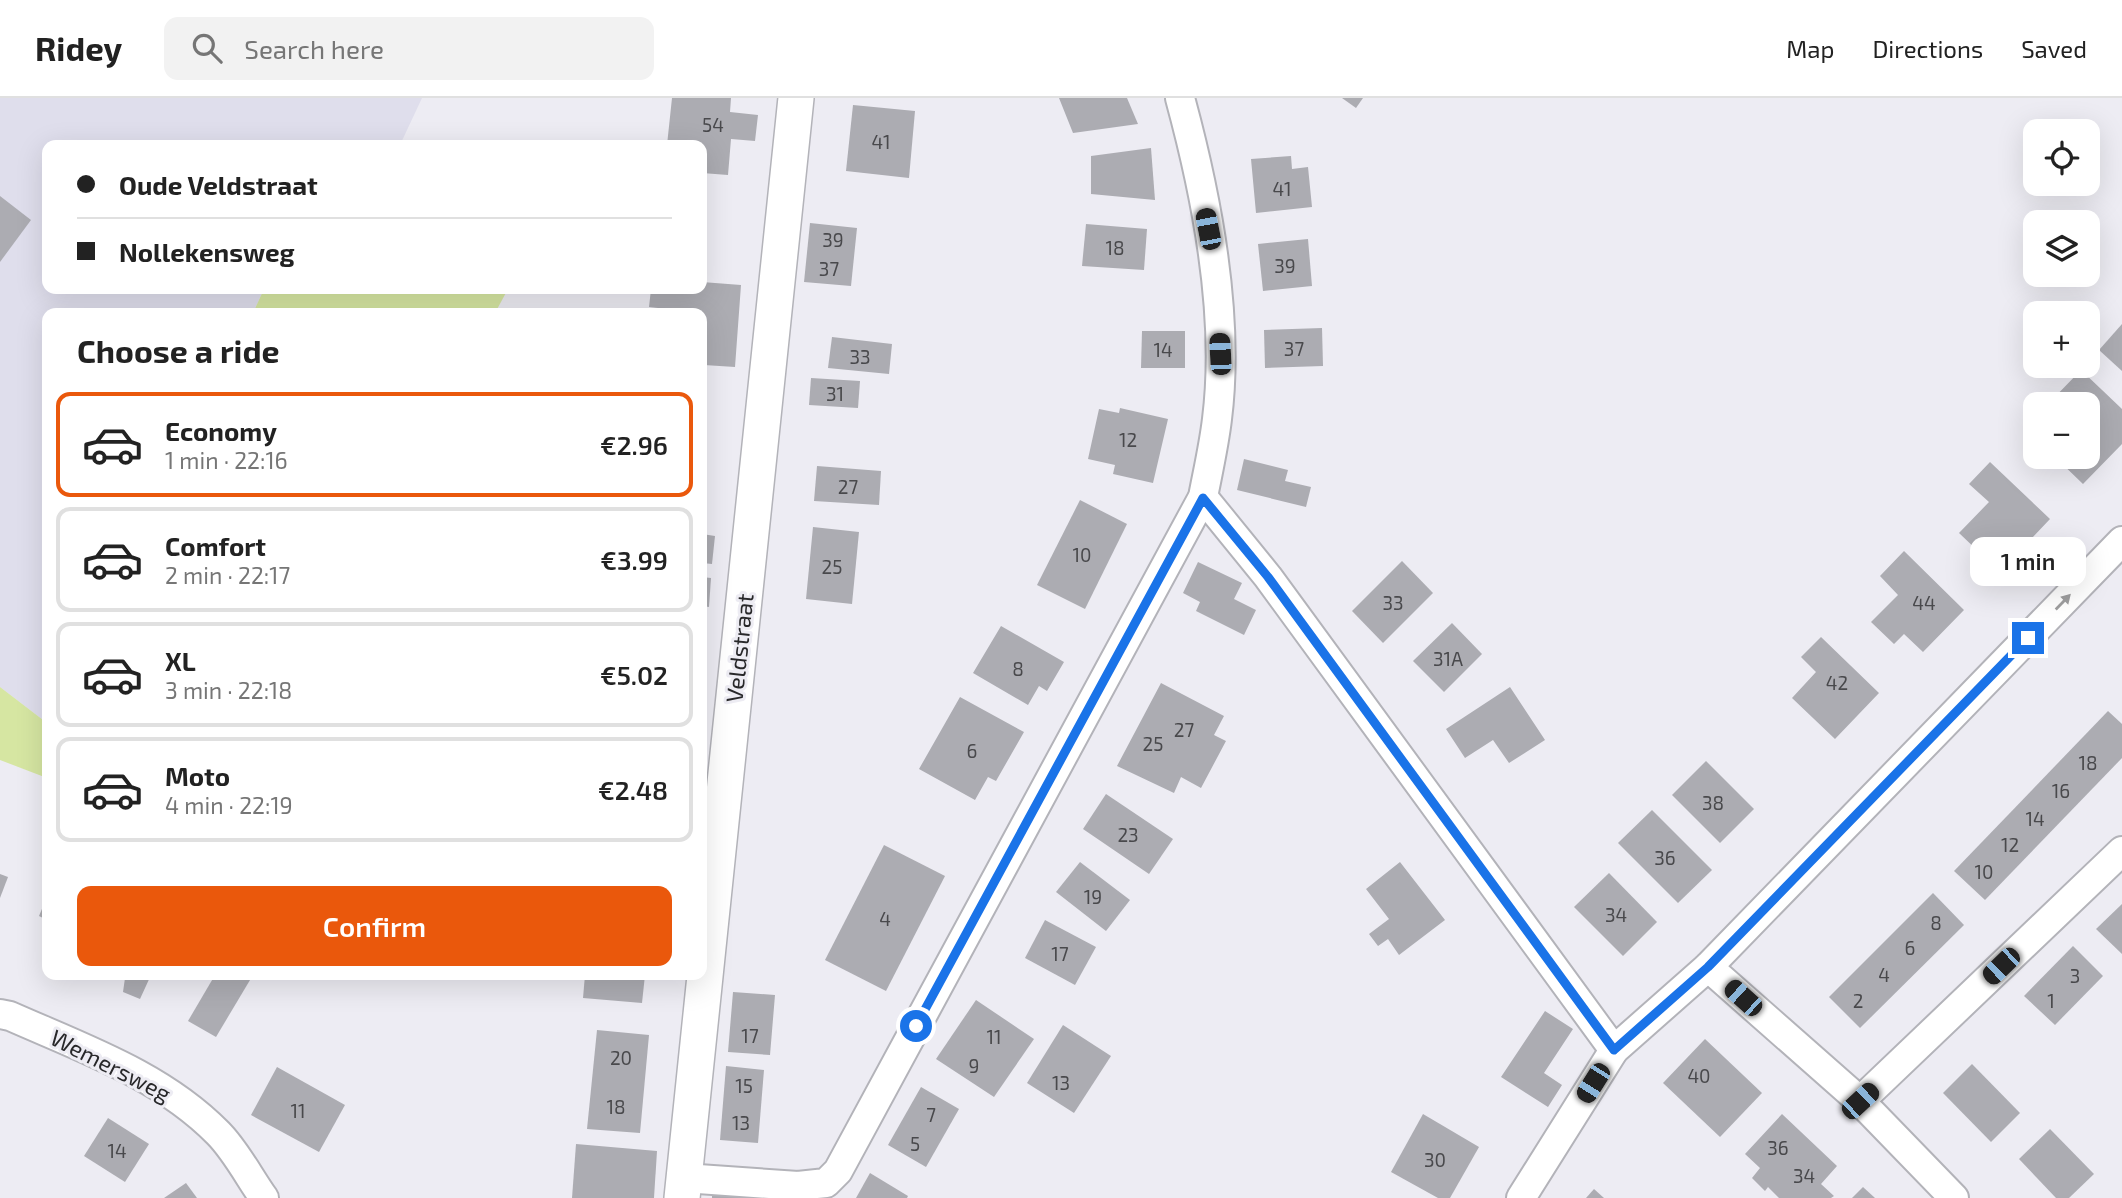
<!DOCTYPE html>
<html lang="en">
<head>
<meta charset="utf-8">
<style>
	:root { --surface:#fff; --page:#f2f2f2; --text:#222; --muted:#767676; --line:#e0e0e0; --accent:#ea580c }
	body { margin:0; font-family:"Exo 2",sans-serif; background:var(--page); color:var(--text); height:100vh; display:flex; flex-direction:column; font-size:26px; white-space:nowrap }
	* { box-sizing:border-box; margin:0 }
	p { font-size:23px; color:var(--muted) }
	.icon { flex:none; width:38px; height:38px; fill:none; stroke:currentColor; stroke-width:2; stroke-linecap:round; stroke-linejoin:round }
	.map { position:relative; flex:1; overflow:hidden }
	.details { position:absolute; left:42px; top:210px; width:665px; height:672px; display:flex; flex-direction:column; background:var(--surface); border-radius:14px; box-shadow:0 7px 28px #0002 }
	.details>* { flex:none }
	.banner { position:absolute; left:42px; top:42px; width:665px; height:154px; border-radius:14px; box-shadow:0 7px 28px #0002; display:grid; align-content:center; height:154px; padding:0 35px; background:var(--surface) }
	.tools { position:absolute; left:2023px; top:21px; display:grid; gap:14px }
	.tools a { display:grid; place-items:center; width:77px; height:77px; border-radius:14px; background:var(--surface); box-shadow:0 7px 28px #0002; font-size:35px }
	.end { position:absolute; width:32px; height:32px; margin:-16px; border:9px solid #1a73e8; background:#fff; box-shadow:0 0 0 4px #fff }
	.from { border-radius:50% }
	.bubble { position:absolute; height:49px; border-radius:14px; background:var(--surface); box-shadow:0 7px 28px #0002; font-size:23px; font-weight:600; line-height:49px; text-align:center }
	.car { position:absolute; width:21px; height:42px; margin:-21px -10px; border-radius:9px; box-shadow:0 0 5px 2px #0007; background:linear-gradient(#222 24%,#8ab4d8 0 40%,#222 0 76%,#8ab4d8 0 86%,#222 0) }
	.banner b { display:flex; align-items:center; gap:24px; height:66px; font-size:26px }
	.banner b+b { border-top:2px solid var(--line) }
	.banner i { width:18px; height:18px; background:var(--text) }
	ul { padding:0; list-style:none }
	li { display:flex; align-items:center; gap:21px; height:105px; margin:0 14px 10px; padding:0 21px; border:4px solid var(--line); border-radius:14px }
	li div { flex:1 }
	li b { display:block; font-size:26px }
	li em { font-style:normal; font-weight:600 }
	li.active { border-color:var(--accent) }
	li>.icon { width:63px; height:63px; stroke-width:1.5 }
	h2 { padding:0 35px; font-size:32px; line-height:84px }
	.primary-button { display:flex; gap:14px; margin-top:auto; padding:14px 35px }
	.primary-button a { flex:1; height:80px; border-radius:14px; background:var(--accent); color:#fff; font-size:28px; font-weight:600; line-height:80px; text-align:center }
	header { display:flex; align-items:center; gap:42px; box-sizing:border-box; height:98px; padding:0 35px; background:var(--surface); border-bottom:2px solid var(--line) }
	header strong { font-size:33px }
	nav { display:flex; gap:38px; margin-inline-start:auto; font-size:24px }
	.search { width:490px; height:63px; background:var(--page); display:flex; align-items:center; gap:18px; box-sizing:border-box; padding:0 24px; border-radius:14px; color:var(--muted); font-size:26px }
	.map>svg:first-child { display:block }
</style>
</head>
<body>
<header>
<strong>Ridey</strong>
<div class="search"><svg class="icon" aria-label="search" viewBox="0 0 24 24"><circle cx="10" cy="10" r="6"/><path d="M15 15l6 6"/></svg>Search here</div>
<nav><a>Map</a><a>Directions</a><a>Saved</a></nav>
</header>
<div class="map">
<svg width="2122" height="1100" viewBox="0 0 2122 1100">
	<rect width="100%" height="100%" fill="#edecf3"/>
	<polygon fill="#dfdeec" points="0,0 422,0 400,47 47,47 47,191 264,191 253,215 47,215 47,625 0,589"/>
	<g fill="#d6e6a2">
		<polygon points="264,191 508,191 495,215 253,215"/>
		<polygon points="0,589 47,625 47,680 0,662"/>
	</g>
	<g fill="#acacb2">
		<polygon points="672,0 731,0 730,14 758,17 755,43 731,41 728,77 702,75 702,47 667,47"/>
		<polygon points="1059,0 1127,0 1138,26 1073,35"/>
		<polygon points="1342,0 1363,0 1356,10"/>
		<polygon points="853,7 915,13 909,80 846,73"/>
		<polygon points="1151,50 1155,102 1091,96 1091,58"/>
		<polygon points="1291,58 1292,71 1308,69 1312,109 1256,115 1251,61"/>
		<polygon points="0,98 31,122 0,164"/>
		<polygon points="810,125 857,130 851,188 804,184"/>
		<polygon points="1086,126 1147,131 1144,172 1082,168"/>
		<polygon points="1308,141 1312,188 1263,193 1258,146"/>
		<polygon points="702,184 741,187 735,269 704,267 704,273 702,273 702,215 649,209 651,191 702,191"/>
		<polygon points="2122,226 2122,273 2099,252"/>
		<polygon points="1322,230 1323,268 1265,270 1264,232"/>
		<polygon points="1142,233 1185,233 1185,270 1141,270"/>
		<polygon points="832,239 892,246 889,276 828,270"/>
		<polygon points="2081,272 2122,311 2122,346 2083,386 2055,359 2088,359 2088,306 2048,306"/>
		<polygon points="811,280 860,283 858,310 809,307"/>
		<polygon points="1120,310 1168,321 1153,385 1113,376 1115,367 1088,361 1099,311 1119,315"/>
		<polygon points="2035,319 2035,340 2025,330"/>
		<polygon points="1244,361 1288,372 1285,383 1311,389 1306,409 1237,392"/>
		<polygon points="1990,364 2050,421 2000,474 1959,435 1989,404 1969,386"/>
		<polygon points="817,368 881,373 879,407 814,403"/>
		<polygon points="1080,402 1127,426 1085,511 1037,487"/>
		<polygon points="813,429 859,434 852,506 806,501"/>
		<polygon points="702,436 715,438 712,466 702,465"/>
		<polygon points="1904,453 1964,512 1923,554 1904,536 1894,546 1871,524 1898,497 1880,478"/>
		<polygon points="1402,463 1433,495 1383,545 1352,513"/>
		<polygon points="1198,464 1242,485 1234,501 1256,512 1244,537 1196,513 1200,504 1183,495"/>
		<polygon points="702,479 711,480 709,509 702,508"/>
		<polygon points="1452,525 1482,556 1444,594 1413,563"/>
		<polygon points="1001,528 1064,564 1047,593 1039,588 1028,607 973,575"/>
		<polygon points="1821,539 1879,595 1835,641 1792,600 1816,574 1801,559"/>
		<polygon points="1161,585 1224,618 1214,637 1226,643 1201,690 1181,679 1174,695 1117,668"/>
		<polygon points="1510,589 1545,642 1509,665 1493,642 1465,660 1446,631"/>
		<polygon points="960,599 1024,634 996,683 988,679 975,702 919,671"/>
		<polygon points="2108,613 2122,626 2122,660 1985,802 1954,773"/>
		<polygon points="1706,663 1754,711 1720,745 1672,697"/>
		<polygon points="1106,696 1173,741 1149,776 1083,731"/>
		<polygon points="1652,712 1712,772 1678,805 1618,745"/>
		<polygon points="884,747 945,778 886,893 825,862"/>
		<polygon points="1080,764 1130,802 1106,833 1056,794"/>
		<polygon points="1400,764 1445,822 1399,857 1388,841 1378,848 1369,836 1389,821 1366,791"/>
		<polygon points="1609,775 1657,824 1623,858 1574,809"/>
		<polygon points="0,776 8,779 0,800"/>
		<polygon points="1933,795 1964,827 1860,930 1829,899"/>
		<polygon points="47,799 47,822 39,818"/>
		<polygon points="2122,806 2122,856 2096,831"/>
		<polygon points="1045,822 1096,849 1075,887 1025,860"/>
		<polygon points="2073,848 2103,878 2055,927 2024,898"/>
		<polygon points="118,877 151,877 140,901 123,894 125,880"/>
		<polygon points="215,877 253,877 216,939 188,923"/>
		<polygon points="585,877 645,877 642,905 583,900"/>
		<polygon points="733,894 775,897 770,957 728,954"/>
		<polygon points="976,902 1034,941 994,999 936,961"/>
		<polygon points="1545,913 1573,931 1544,975 1562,987 1548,1009 1501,979"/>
		<polygon points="1063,927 1111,958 1074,1015 1027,985"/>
		<polygon points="597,932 649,937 640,1035 587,1031"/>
		<polygon points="1705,941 1762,995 1720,1039 1663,985"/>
		<polygon points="1972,966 2020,1015 1991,1044 1943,995"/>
		<polygon points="726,968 764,972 758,1045 720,1042"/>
		<polygon points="277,969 345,1007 319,1054 251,1017"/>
		<polygon points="921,989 959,1011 926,1069 888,1047"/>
		<polygon points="1423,1016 1479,1049 1450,1100 1438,1100 1391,1074"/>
		<polygon points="1782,1016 1837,1068 1821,1086 1834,1098 1831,1100 1779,1100 1768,1089 1765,1093 1752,1080 1760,1070 1745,1056"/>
		<polygon points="108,1020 149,1046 125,1084 84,1058"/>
		<polygon points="2050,1031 2094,1076 2069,1100 2056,1100 2019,1061"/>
		<polygon points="576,1046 657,1053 654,1100 572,1100"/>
		<polygon points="870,1075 908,1098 907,1100 856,1100"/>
		<polygon points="186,1085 197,1100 164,1100"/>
		<polygon points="1863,1089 1875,1100 1852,1100"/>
		<polygon points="1594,1091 1604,1100 1586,1100"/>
		<polygon points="712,1094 760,1098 760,1100 712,1100"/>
	</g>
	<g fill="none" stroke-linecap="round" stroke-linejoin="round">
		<defs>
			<g id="minor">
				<polyline points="1203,399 1268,479 1614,952"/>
				<polyline points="1708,869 1860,1003 1954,1100"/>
				<path d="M0,916L10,918C82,950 161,977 218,1035C236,1053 249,1079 264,1100"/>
				<polyline points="1860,1003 2122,753"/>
				<path d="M684,1080L798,1088L826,1085L838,1073L1203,399C1208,373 1214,347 1217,321C1230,218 1207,99 1180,0"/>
				<polyline points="1521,1100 1614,952 1708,869 2122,443"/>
			</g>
			<polyline id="tertiary" points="682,1100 796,0"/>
		</defs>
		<use href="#minor" stroke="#b3b3b9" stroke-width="32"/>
		<use href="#tertiary" stroke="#b3b3b9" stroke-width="38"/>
		<use href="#minor" stroke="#fff" stroke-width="28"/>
		<use href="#tertiary" stroke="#fff" stroke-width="35"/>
	</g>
	<defs><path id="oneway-solid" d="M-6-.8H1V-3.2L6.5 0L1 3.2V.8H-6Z" transform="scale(1.75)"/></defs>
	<use fill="#9e9e9f" href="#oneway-solid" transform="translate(2063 504) rotate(-46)"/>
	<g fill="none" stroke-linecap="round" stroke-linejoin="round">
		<polyline stroke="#1a73e8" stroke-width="9" points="916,928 1203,400 1268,479 1614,952 1708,869 2028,540"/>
	</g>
	<g text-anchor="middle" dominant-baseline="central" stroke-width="6" stroke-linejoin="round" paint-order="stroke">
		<g font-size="19" fill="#49494c">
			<text x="713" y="26">54</text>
			<text x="881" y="43">41</text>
			<text x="1282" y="90">41</text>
			<text x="833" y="141">39</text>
			<text x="1115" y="149">18</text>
			<text x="1285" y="167">39</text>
			<text x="829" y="170">37</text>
			<text x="1294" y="250">37</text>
			<text x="1163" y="251">14</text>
			<text x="860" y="258">33</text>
			<text x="835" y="295">31</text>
			<text x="1128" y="341">12</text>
			<text x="848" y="388">27</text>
			<text x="1082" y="456">10</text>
			<text x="832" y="468">25</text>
			<text x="1393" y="504">33</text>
			<text x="1924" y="504">44</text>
			<text x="1448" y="560">31A</text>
			<text x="1018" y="570">8</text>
			<text x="1837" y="584">42</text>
			<text x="1184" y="631">27</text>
			<text x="1153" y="645">25</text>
			<text x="972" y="652">6</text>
			<text x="2088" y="664">18</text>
			<text x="2061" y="692">16</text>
			<text x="1713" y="704">38</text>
			<text x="2035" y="720">14</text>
			<text x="1128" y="736">23</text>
			<text x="2010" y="746">12</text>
			<text x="1665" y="759">36</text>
			<text x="1984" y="773">10</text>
			<text x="1093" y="798">19</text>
			<text x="1616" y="816">34</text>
			<text x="885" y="820">4</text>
			<text x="1936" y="824">8</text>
			<text x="1910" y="849">6</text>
			<text x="1060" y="855">17</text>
			<text x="1884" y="876">4</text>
			<text x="2075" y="877">3</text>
			<text x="1858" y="902">2</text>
			<text x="2051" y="902">1</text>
			<text x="750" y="937">17</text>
			<text x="994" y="938">11</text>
			<text x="621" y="959">20</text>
			<text x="974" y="967">9</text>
			<text x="1699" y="977">40</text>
			<text x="1061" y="984">13</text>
			<text x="744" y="987">15</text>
			<text x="616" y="1008">18</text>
			<text x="298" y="1012">11</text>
			<text x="931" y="1016">7</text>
			<text x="741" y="1024">13</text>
			<text x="915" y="1045">5</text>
			<text x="1778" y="1049">36</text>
			<text x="117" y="1052">14</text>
			<text x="1435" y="1061">30</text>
			<text x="1804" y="1077">34</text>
		</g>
		<g font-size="23" fill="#28282a" stroke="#edecf3">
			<text transform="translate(739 550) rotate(-84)">Veldstraat</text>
			<text transform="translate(111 967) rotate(27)">Wemersweg</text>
		</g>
	</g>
</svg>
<div class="tools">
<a><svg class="icon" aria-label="locate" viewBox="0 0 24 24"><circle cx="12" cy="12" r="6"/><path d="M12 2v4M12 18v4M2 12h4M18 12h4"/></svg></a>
<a><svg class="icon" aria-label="layers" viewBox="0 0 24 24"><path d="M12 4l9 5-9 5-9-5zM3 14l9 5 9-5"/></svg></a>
<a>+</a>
<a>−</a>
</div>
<i class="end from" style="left:916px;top:928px"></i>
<i class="end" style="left:2028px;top:540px"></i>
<div class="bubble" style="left:1970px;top:439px;width:116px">1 min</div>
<i class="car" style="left:1208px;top:131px;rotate:349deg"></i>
<i class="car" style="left:1220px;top:256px;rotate:357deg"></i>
<i class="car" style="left:2001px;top:868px;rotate:226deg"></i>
<i class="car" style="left:1743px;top:900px;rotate:312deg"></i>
<i class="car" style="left:1593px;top:985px;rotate:212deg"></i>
<i class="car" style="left:1860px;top:1003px;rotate:47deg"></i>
<div class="banner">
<b><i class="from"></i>Oude Veldstraat</b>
<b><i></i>Nollekensweg</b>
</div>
<section class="details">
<h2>Choose a ride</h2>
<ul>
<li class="active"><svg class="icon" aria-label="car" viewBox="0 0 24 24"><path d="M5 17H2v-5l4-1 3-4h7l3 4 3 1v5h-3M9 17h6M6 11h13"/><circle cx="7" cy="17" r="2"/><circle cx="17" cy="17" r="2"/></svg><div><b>Economy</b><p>1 min · 22:16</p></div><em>€2.96</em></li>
<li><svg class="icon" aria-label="car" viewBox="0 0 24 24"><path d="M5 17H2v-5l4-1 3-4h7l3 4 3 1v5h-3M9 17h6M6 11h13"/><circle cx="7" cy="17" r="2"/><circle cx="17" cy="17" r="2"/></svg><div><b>Comfort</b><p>2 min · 22:17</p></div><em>€3.99</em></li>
<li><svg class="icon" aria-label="car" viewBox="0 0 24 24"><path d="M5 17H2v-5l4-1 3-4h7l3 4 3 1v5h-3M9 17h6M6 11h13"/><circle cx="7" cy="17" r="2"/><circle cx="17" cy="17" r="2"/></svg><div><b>XL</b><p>3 min · 22:18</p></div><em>€5.02</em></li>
<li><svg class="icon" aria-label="car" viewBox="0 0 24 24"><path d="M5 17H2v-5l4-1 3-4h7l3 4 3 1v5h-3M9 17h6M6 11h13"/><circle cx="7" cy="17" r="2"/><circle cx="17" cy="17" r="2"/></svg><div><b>Moto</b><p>4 min · 22:19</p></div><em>€2.48</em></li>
</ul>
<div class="primary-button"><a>Confirm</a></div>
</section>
</div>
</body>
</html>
